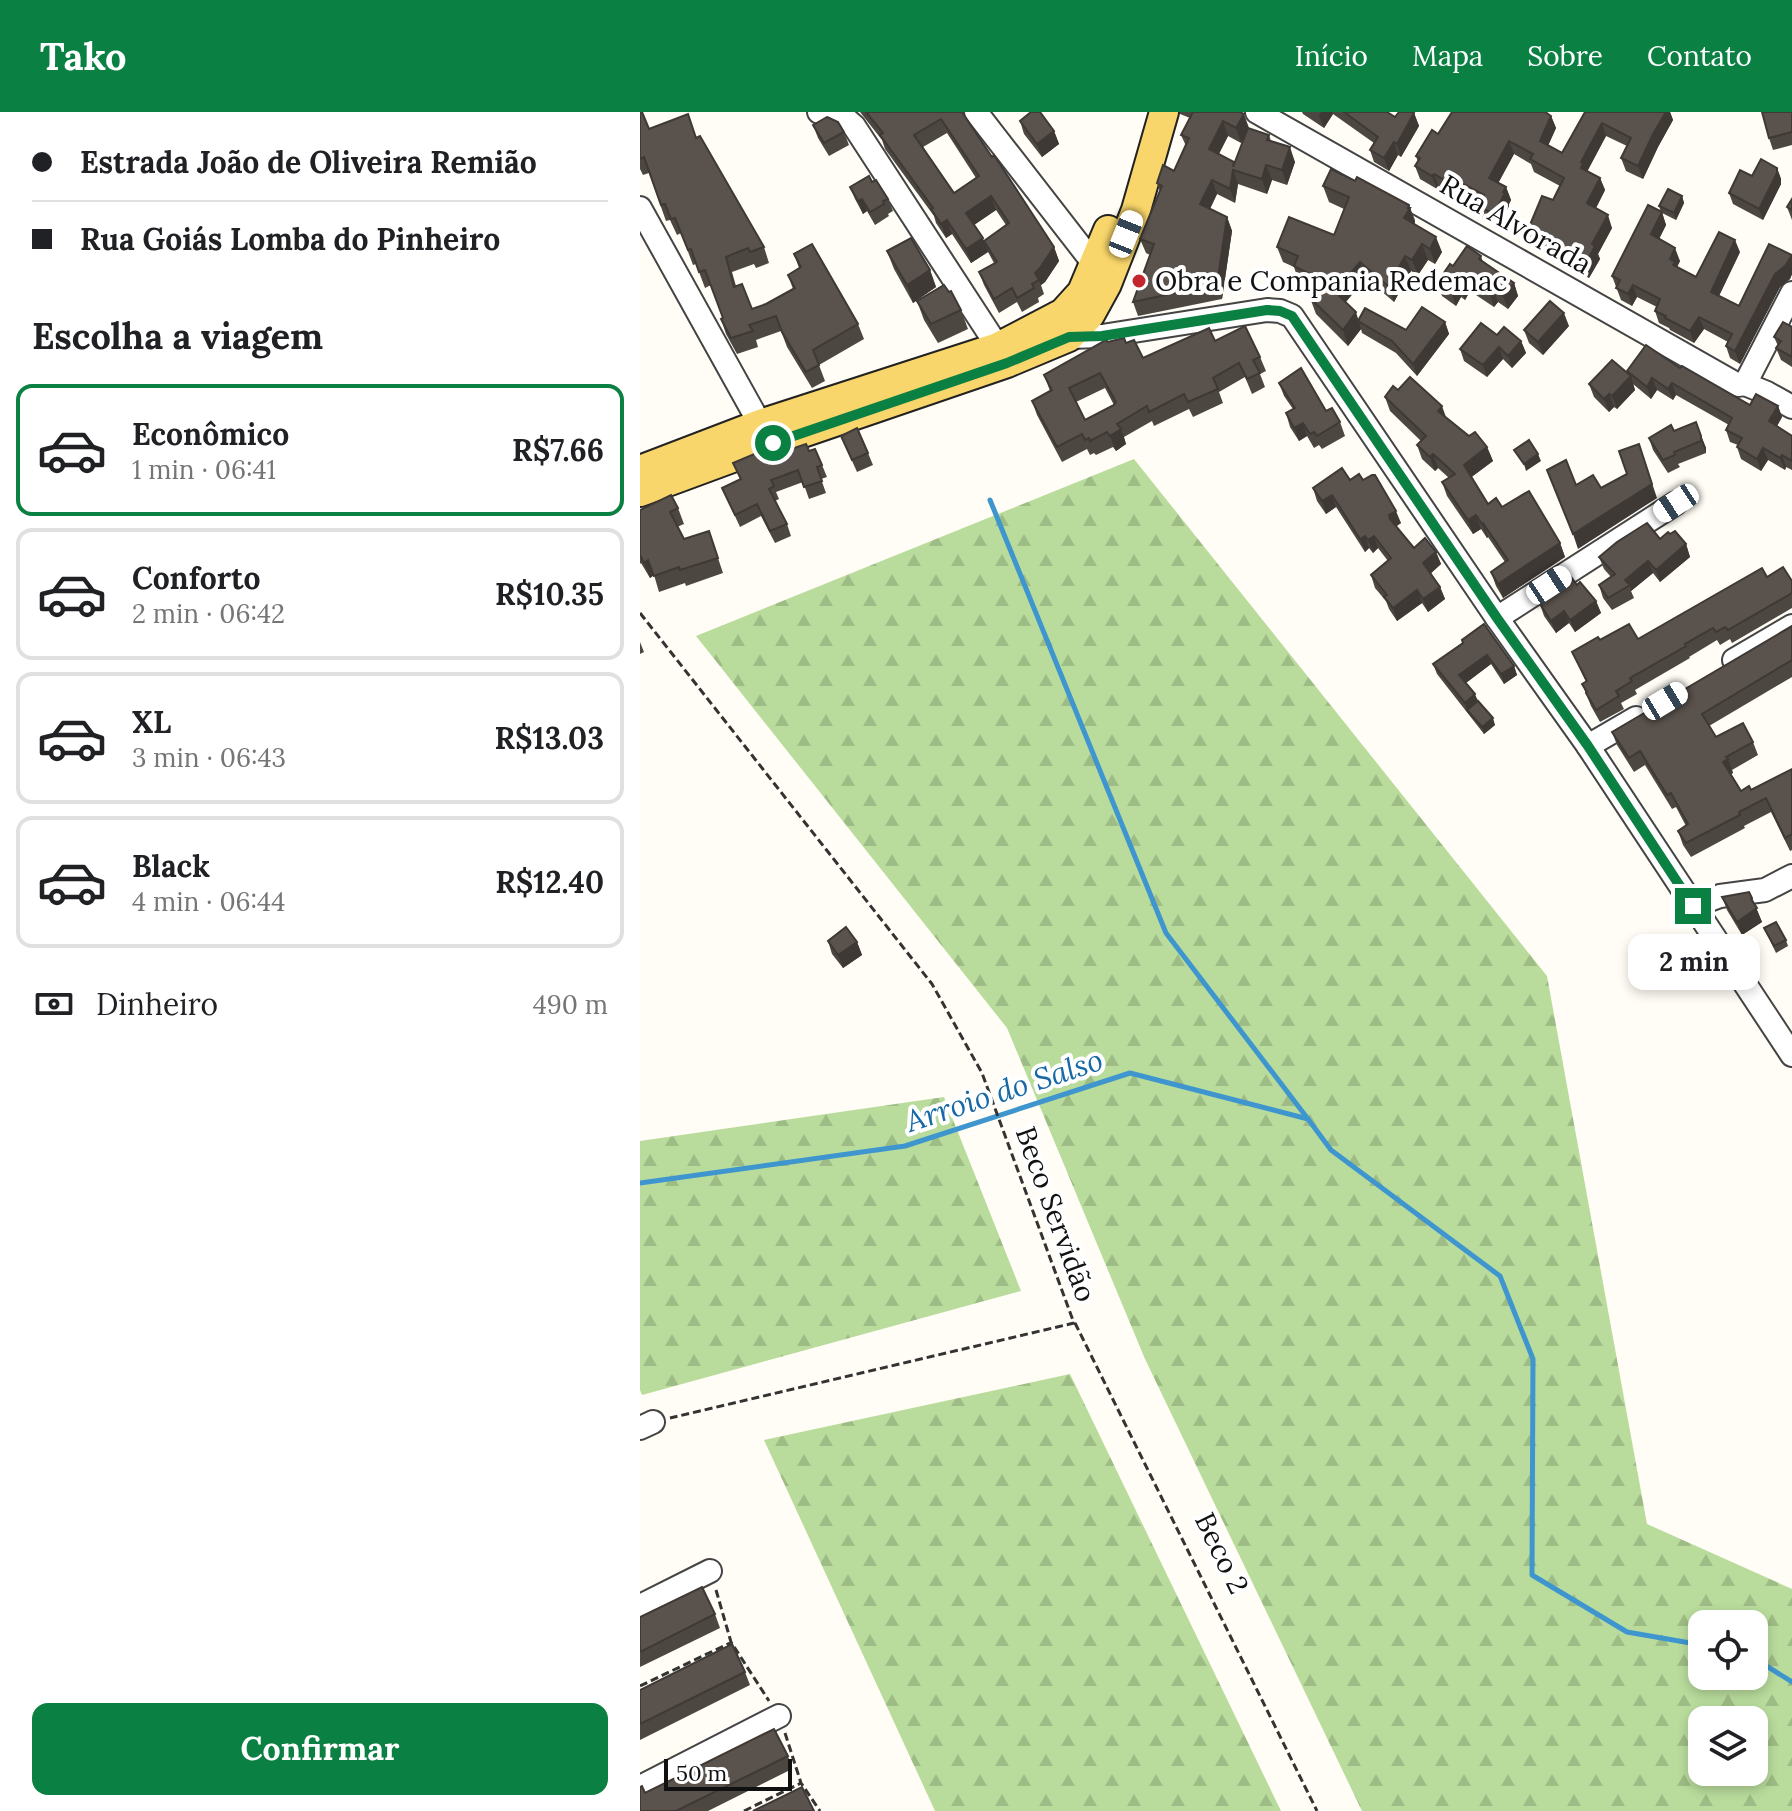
<!DOCTYPE html>
<html lang="pt">
<head>
<meta charset="utf-8">
<style>
	:root { --surface:#fff; --page:#f2f2f2; --text:#202124; --muted:#757577; --line:#e0e0e0; --accent:#0b8043 }
	body { margin:0; font-family:Lora,serif; background:var(--page); color:var(--text); height:100vh; display:flex; flex-direction:column; font-size:30px; white-space:nowrap }
	* { box-sizing:border-box; margin:0 }
	p { font-size:26px; color:var(--muted) }
	.icon { flex:none; width:44px; height:44px; fill:none; stroke:currentColor; stroke-width:2; stroke-linecap:round; stroke-linejoin:round }
	.map { position:relative; flex:1; overflow:hidden }
	.side { display:flex; flex-direction:column; background:var(--surface); width:640px }
	.side>* { flex:none }
	.banner { display:grid; align-content:center; height:176px; padding:0 32px; background:var(--surface) }
	.buttons { position:absolute; left:1048px; top:1498px; display:grid; gap:16px }
	.buttons a { display:grid; place-items:center; width:80px; height:80px; border-radius:16px; background:var(--surface); box-shadow:0 4px 12px #0003; font-size:40px }
	.scale { position:absolute; left:24px; bottom:20px; width:128px; box-sizing:border-box; padding-left:8px; border:4px solid #111; border-top:0; font-size:22px; line-height:28px; white-space:nowrap; color:#111; -webkit-text-stroke:6px #fff; paint-order:stroke }
	.end { position:absolute; width:36px; height:36px; margin:-18px; border:10px solid #0b8043; background:#fff; box-shadow:0 0 0 4px #fff }
	.from { border-radius:50% }
	.bubble { position:absolute; height:56px; border-radius:16px; background:var(--surface); box-shadow:0 4px 12px #0003; font-size:26px; font-weight:700; line-height:56px; text-align:center }
	.car { position:absolute; width:24px; height:48px; margin:-24px -12px; border-radius:10px; box-shadow:0 0 6px 2px #0007; background:linear-gradient(#fff 24%,#345 0 40%,#fff 0 76%,#345 0 86%,#fff 0) }
	.banner b { display:flex; align-items:center; gap:28px; height:76px; font-size:30px }
	.banner b+b { border-top:2px solid var(--line) }
	.banner i { width:20px; height:20px; background:var(--text) }
	ul { padding:0; list-style:none }
	li { display:flex; align-items:center; gap:24px; height:132px; margin:0 16px 12px; padding:0 16px; border:4px solid var(--line); border-radius:16px }
	li div { flex:1 }
	li b { display:block; font-size:30px }
	li em { font-style:normal; font-weight:700 }
	li.current { border-color:var(--accent) }
	li>.icon { width:72px; height:72px; stroke-width:1.5 }
	h2 { padding:0 32px; font-size:36px; line-height:96px }
	.pay { display:flex; align-items:center; gap:20px; height:88px; padding:0 32px; font-size:30px }
	.pay p { margin-inline-start:auto }
	.cta { display:flex; gap:16px; margin-top:auto; padding:16px 32px }
	.cta a { flex:1; height:92px; border-radius:16px; background:var(--accent); color:#fff; font-size:32px; font-weight:700; line-height:92px; text-align:center }
	header { display:flex; align-items:center; gap:48px; box-sizing:border-box; height:112px; padding:0 40px; background:var(--accent); color:#fff }
	header strong { font-size:38px }
	nav { display:flex; gap:44px; margin-inline-start:auto; font-size:28px }
	main { display:flex; flex:1; min-height:0 }
	.map>svg:first-child { display:block }
</style>
</head>
<body>
<header>
<strong>Tako</strong>
<nav><a>Início</a><a>Mapa</a><a>Sobre</a><a>Contato</a></nav>
</header>
<main>
<section class="side">
<div class="banner">
<b><i class="from"></i>Estrada João de Oliveira Remião</b>
<b><i></i>Rua Goiás Lomba do Pinheiro</b>
</div>
<h2>Escolha a viagem</h2>
<ul>
<li class="current"><svg class="icon" aria-label="car" viewBox="0 0 24 24"><path d="M5 17H2v-5l4-1 3-4h7l3 4 3 1v5h-3M9 17h6M6 11h13"/><circle cx="7" cy="17" r="2"/><circle cx="17" cy="17" r="2"/></svg><div><b>Econômico</b><p>1 min · 06:41</p></div><em>R$7.66</em></li>
<li><svg class="icon" aria-label="car" viewBox="0 0 24 24"><path d="M5 17H2v-5l4-1 3-4h7l3 4 3 1v5h-3M9 17h6M6 11h13"/><circle cx="7" cy="17" r="2"/><circle cx="17" cy="17" r="2"/></svg><div><b>Conforto</b><p>2 min · 06:42</p></div><em>R$10.35</em></li>
<li><svg class="icon" aria-label="car" viewBox="0 0 24 24"><path d="M5 17H2v-5l4-1 3-4h7l3 4 3 1v5h-3M9 17h6M6 11h13"/><circle cx="7" cy="17" r="2"/><circle cx="17" cy="17" r="2"/></svg><div><b>XL</b><p>3 min · 06:43</p></div><em>R$13.03</em></li>
<li><svg class="icon" aria-label="car" viewBox="0 0 24 24"><path d="M5 17H2v-5l4-1 3-4h7l3 4 3 1v5h-3M9 17h6M6 11h13"/><circle cx="7" cy="17" r="2"/><circle cx="17" cy="17" r="2"/></svg><div><b>Black</b><p>4 min · 06:44</p></div><em>R$12.40</em></li>
</ul>
<div class="pay"><svg class="icon" aria-label="cash" viewBox="0 0 24 24"><path d="M3 7h18v10H3z"/><circle cx="12" cy="12" r="2"/></svg>Dinheiro<p>490 m</p></div>
<div class="cta"><a>Confirmar</a></div>
</section>
<div class="map">
<svg width="1152" height="1699" viewBox="0 0 1152 1699">
	<defs>
		<pattern id="forest-firs" width="22" height="20" patternUnits="userSpaceOnUse" patternTransform="scale(2)"><rect width="22" height="20" fill="#b9dc9c"/><path d="M5 1l3.5 6h-7zM16 11l3.5 6h-7z" fill="#9ebc85"/></pattern>
	</defs>
	<rect width="100%" height="100%" fill="#fffdf5"/>
	<g fill="url(#forest-firs)" fill-rule="evenodd">
		<path d="M494,347L907,864L1007,1412L1152,1477V1699H722L505,1247L367,916L56,524ZM1062,1512H1114V1564H1062ZM1062,1608H1114V1660H1062Z"/>
		<polygon points="304,985 381,1179 2,1283 0,1278 0,1029"/>
		<polygon points="430,1262 641,1699 295,1699 124,1328"/>
	</g>
	<g fill="none" stroke-linecap="round" stroke-linejoin="round">
		<g stroke="#3f96cf" stroke-width="5">
			<polyline points="350,388 526,821 668,1007"/>
			<polyline points="0,1071 265,1034 490,961 668,1007 691,1038 860,1164 893,1247 892,1463 987,1520 1062,1533"/>
			<polyline points="1114,1546 1152,1570"/>
		</g>
		<defs>
			<g id="minor">
				<polyline points="179,0 207,8 214,14 358,235"/>
				<polyline points="336,0 454,152"/>
				<polyline points="617,0 1098,273 1105,272 1152,181"/>
				<polyline points="0,96 120,312"/>
				<polyline points="429,225 462,224 627,198 640,199 652,204 857,506 948,634 1152,943"/>
				<polyline points="1105,272 1127,281 1152,295"/>
				<polyline points="857,506 1036,391"/>
				<polyline points="1094,548 1152,514"/>
				<polyline points="948,634 996,606"/>
				<polyline points="1053,794 1080,784 1125,778 1152,764"/>
				<polyline points="0,1316 13,1310"/>
				<polyline points="0,1494 70,1459"/>
				<polyline points="0,1675 139,1604"/>
			</g>
			<g id="major">
				<polyline points="0,358 120,312 358,235 423,201 442,180 468,118"/>
				<polyline points="0,380 133,331 367,251 429,225 450,203 467,172 496,98 524,0"/>
			</g>
		</defs>
		<use href="#minor" stroke="#444" stroke-width="26"/>
		<use href="#major" stroke="#222" stroke-width="32"/>
		<g stroke="#333" stroke-width="3" stroke-dasharray="8 4" stroke-linecap="butt">
			<polyline points="0,501 292,872 342,961 434,1211 30,1306"/>
			<polyline points="435,1211 677,1699"/>
			<polyline points="76,1478 91,1530 129,1589"/>
			<polyline points="0,1574 90,1531"/>
			<polyline points="145,1621 161,1671 180,1699"/>
			<polyline points="104,1699 161,1671"/>
		</g>
		<use href="#minor" stroke="#fff" stroke-width="22"/>
		<use href="#major" stroke="#f9d66b" stroke-width="28"/>
	</g>
	<g fill="#4d4742" fill-rule="evenodd">
		<polygon points="0,0 9,17 56,26 124,135 129,151 116,156 114,152 92,160 96,174 112,197 126,192 153,177 148,163 159,156 154,142 218,212 224,227 179,253 185,269 172,276 147,235 141,219 116,228 118,235 97,242 86,222 81,207 83,206 71,173 65,176 56,152 53,153 41,121 37,123 30,108 26,109 9,61 3,63 0,57"/>
		<path d="M220,0H322L414,135L419,149L405,170L401,173L404,182L398,186L399,190L382,200L377,190L359,201L344,173L339,160L354,151L348,140L331,151L312,122L306,126L296,111L294,104L245,37L242,28ZM307,21L336,66L314,81L283,35ZM356,98L366,113L344,129L334,113Z"/>
		<path d="M540,0H600L609,17L629,23L631,29L655,50L647,73L632,68L627,82L598,72L595,91L577,82L570,97L587,105L592,119L582,187L498,204L493,190L510,143L506,141L500,127L520,79L517,71L534,59L546,34L541,23L550,6L540,2ZM588,24L601,31L605,24L595,51L579,42Z"/>
		<polygon points="662,0 747,0 755,5 774,1 779,14 761,45 758,43 749,59 734,50 730,38 734,31 710,14 693,2 684,16 663,2"/>
		<polygon points="812,0 907,0 911,4 916,16 908,34 922,41 945,0 1030,0 1033,8 1018,35 1003,67 986,59 981,46 987,34 966,24 947,59 960,66 965,78 956,96 972,116 958,142 960,147 949,166 897,138 896,135 892,133 887,120 913,88 920,74 894,60 891,52 874,42 858,71 866,75 871,88 869,92 869,94 858,115 843,107 838,94 840,91 822,81 819,87 798,74 797,77 780,67 775,54 778,50 776,44 798,22"/>
		<polygon points="1152,0 1152,33 1133,38 1129,26"/>
		<polygon points="380,9 414,19 419,32 402,45 384,22"/>
		<polygon points="173,13 204,20 209,33 189,44 178,26"/>
		<polygon points="1137,56 1141,67 1141,72 1123,108 1093,92 1089,81 1112,64"/>
		<polygon points="232,70 248,87 253,99 248,102 249,104 235,113 227,99 223,102 215,87 210,75"/>
		<polygon points="683,74 769,93 775,108 775,113 802,140 795,152 788,148 778,163 771,159 754,190 726,166 705,190 719,208 766,218 805,210 809,222 777,264 756,241 722,221 721,217 708,234 676,202 670,186 678,179 659,170 654,155 643,150 637,135 694,123 704,97 689,90"/>
		<polygon points="1042,84 1044,91 1036,108 1022,101 1026,113 1019,127 1040,149 1037,155 1056,165 1100,140 1079,184 1099,194 1152,143 1152,162 1150,167 1140,175 1100,252 1090,246 1086,234 1088,230 1064,217 1054,231 1030,218 1029,216 1019,211 1015,199 1017,195 997,185 992,194 981,188 972,164 1021,100 1019,94"/>
		<polygon points="1152,87 1152,108 1147,95"/>
		<polygon points="247,139 290,158 296,175 273,191 254,157"/>
		<polygon points="841,144 843,150 874,171 878,184 868,197 858,190 854,195 830,179 825,188 821,185 816,194 802,184 797,171 813,154"/>
		<polygon points="309,180 321,198 328,217 298,231 284,208 277,189"/>
		<polygon points="929,214 903,243 889,231 884,218"/>
		<polygon points="1152,215 1152,255 1141,248 1136,236 1138,234 1134,225"/>
		<polygon points="857,223 881,229 886,241 872,256 863,247 847,265 824,249 820,237"/>
		<path d="M575,229L620,245L626,259L620,262L625,275L612,282L605,265L579,280L583,291L553,305L549,297L514,314L512,309L484,325L486,332L476,339L473,335L456,343L454,341L450,343L447,337L422,350L397,303L392,289L410,279L404,263L468,230L486,231L503,246ZM465,276L474,293L445,308L436,290Z"/>
		<polygon points="1040,256 1110,293 1138,294 1142,305 1137,314 1152,324 1152,358 1146,355 1145,358 1128,348 1121,359 1101,347 1097,335 1098,333 1090,330 1086,318 1089,313 1036,283 1033,288 1017,278 1011,287 993,272 995,278 977,297 974,295 969,300 954,285 949,272 989,263 987,259"/>
		<polygon points="639,271 686,299 700,310 705,324 682,337 679,333 674,336 667,324 659,329 650,315 646,301 653,297 644,284"/>
		<polygon points="758,278 806,306 829,324 847,335 853,349 831,365 848,392 862,395 920,431 925,445 863,486 856,474 851,460 865,450 848,425 847,426 841,417 833,422 807,384 802,370 809,366 798,356 795,359 782,347 777,333 781,329 750,299 745,285"/>
		<polygon points="1056,310 1066,336 1066,341 1038,352 1040,355 1028,361 1013,338 1009,326 1034,319"/>
		<polygon points="201,324 228,341 233,353 217,360"/>
		<polygon points="169,339 182,353 187,365 181,367 186,381 169,387 163,370 136,380 139,387 135,389 147,412 151,424 135,431 121,404 100,415 82,376 100,367 93,351"/>
		<polygon points="710,368 723,368 761,411 756,414 774,436 796,440 801,452 791,461 800,475 805,487 788,500 782,491 757,509 749,497 746,489 735,476 731,463 748,449 738,436 733,441 729,436 725,440 696,395 686,402 677,389 673,376"/>
		<polygon points="38,396 44,412 37,415 44,427 69,419 83,461 46,474 45,471 19,480 14,463 10,466 1,451 0,452 0,398"/>
		<polygon points="1030,422 1046,432 1050,445 1020,470 1013,461 991,479 994,486 972,498 963,486 959,473 971,465 964,457 959,445 1020,427"/>
		<polygon points="1127,465 1152,469 1152,496 1092,531 1090,527 1080,533 1077,528 1049,545 1050,546 995,578 997,582 981,591 984,597 960,610 951,594 942,572 946,570 932,540 960,528 998,527"/>
		<polygon points="907,476 956,489 961,501 935,520 929,511 916,521 904,504 900,492 910,485"/>
		<polygon points="1152,514 1152,565 1069,614 1076,625 1113,630 1118,643 1092,658 1093,661 1090,662 1101,679 1111,678 1152,657 1152,738 1150,739 1131,700 1104,714 1105,716 1051,745 1043,733 1038,719 1046,714 1036,695 1032,697 1005,653 994,660 977,633 972,620"/>
		<polygon points="822,528 874,554 877,563 864,572 851,552 826,571 855,613 844,622 797,562 793,552 823,531"/>
		<polygon points="0,530 4,540 0,542"/>
		<polygon points="1082,785 1112,786 1122,810 1102,823 1087,798"/>
		<polygon points="1124,816 1146,828 1148,834 1136,841"/>
		<polygon points="188,829 217,830 222,843 203,856 192,842"/>
		<polygon points="75,1502 80,1516 0,1555 0,1505"/>
		<polygon points="105,1560 110,1573 0,1628 0,1578"/>
		<polygon points="148,1644 152,1657 68,1699 0,1699 5,1681"/>
	</g>
	<g fill="#3f3936">
		<polygon points="681,0 692,0 693,2 684,16 679,3"/>
		<polygon points="1026,0 1030,0 1033,8 1018,35 1003,67 998,54 1013,22"/>
		<polygon points="774,1 779,14 761,45 757,32"/>
		<polygon points="604,2 609,16 601,31 596,16"/>
		<polygon points="911,4 916,16 904,42 900,29"/>
		<polygon points="583,9 588,24 574,51 569,37"/>
		<polygon points="962,11 966,24 947,60 941,56 941,50"/>
		<polygon points="414,19 419,32 402,45 397,32"/>
		<polygon points="869,29 874,42 854,79 849,66"/>
		<polygon points="754,30 758,43 749,59 744,46"/>
		<polygon points="650,35 655,50 647,73 642,58"/>
		<polygon points="626,53 632,68 627,82 622,67"/>
		<polygon points="1137,56 1141,67 1141,72 1123,108 1119,97"/>
		<polygon points="593,58 598,72 595,91 590,77"/>
		<polygon points="794,62 798,74 797,77 792,64"/>
		<polygon points="960,66 965,78 952,104 947,91"/>
		<polygon points="572,68 577,82 565,107 560,92"/>
		<polygon points="818,69 822,81 819,87 815,74"/>
		<polygon points="866,75 871,88 869,92 869,94 858,115 854,102"/>
		<polygon points="351,84 356,98 331,115 326,101"/>
		<polygon points="1042,84 1044,91 1036,108 1034,101"/>
		<polygon points="222,87 227,99 223,102 218,89"/>
		<polygon points="769,93 775,112 770,122 764,106"/>
		<polygon points="1022,100 1026,113 1015,135 1011,122"/>
		<polygon points="968,103 972,116 958,142 960,147 949,166 945,153 952,132"/>
		<polygon points="587,105 592,119 582,187 577,172"/>
		<polygon points="307,108 312,122 306,126 301,112"/>
		<polygon points="796,125 802,140 795,152 790,137"/>
		<polygon points="343,126 348,140 331,151 326,137"/>
		<polygon points="1095,128 1100,140 1075,192 1071,180"/>
		<polygon points="782,132 788,148 778,163 772,148"/>
		<polygon points="414,135 419,149 405,170 401,173 395,161"/>
		<polygon points="1035,136 1040,149 1037,155 1039,162 1030,147"/>
		<polygon points="1152,143 1152,162 1150,167 1140,175 1100,252 1095,239 1135,162"/>
		<polygon points="765,144 771,159 754,190 748,174"/>
		<polygon points="720,150 726,166 701,196 695,180"/>
		<polygon points="290,158 296,175 273,191 267,173"/>
		<polygon points="826,166 830,179 825,188 820,174"/>
		<polygon points="874,171 878,184 868,197 863,184"/>
		<polygon points="817,172 821,185 816,194 811,180"/>
		<polygon points="993,173 997,185 992,194 988,182"/>
		<polygon points="853,177 858,190 854,195 850,182"/>
		<polygon points="716,200 721,217 708,234 703,218"/>
		<polygon points="924,201 929,214 903,243 898,230"/>
		<polygon points="1059,205 1064,217 1054,231 1050,219"/>
		<polygon points="805,210 809,222 777,264 773,252"/>
		<polygon points="881,229 886,241 872,256 868,244"/>
		<polygon points="859,235 863,247 847,265 843,253"/>
		<polygon points="991,264 995,278 977,297 972,284"/>
		<polygon points="1012,266 1017,278 1011,287 1007,275"/>
		<polygon points="1032,271 1036,283 1033,288 1028,277"/>
		<polygon points="969,282 974,295 969,300 964,287"/>
		<polygon points="802,294 807,308 798,299"/>
		<polygon points="1138,294 1142,305 1133,321 1129,309"/>
		<polygon points="663,311 667,324 659,329 654,316"/>
		<polygon points="481,317 486,332 476,339 470,324"/>
		<polygon points="1061,324 1066,336 1066,341 1061,329"/>
		<polygon points="999,332 1017,386 938,437 933,422 1012,372"/>
		<polygon points="847,335 853,349 829,367 824,353"/>
		<polygon points="1123,336 1128,348 1121,359 1117,347"/>
		<polygon points="793,342 798,356 795,359 790,345"/>
		<polygon points="898,342 901,349 886,359 884,352"/>
		<polygon points="1142,343 1146,355 1145,358 1140,346"/>
		<polygon points="692,383 696,395 686,402 682,389"/>
		<polygon points="756,399 761,411 754,416 749,403"/>
		<polygon points="836,403 841,417 833,422 828,408"/>
		<polygon points="843,411 848,425 847,426 842,412"/>
		<polygon points="725,424 729,436 725,440 720,427"/>
		<polygon points="734,424 738,436 733,441 728,428"/>
		<polygon points="920,431 925,445 863,486 858,472"/>
		<polygon points="1046,432 1050,445 1020,470 1016,458"/>
		<polygon points="796,440 801,452 788,464 783,451"/>
		<polygon points="8,448 14,463 10,466 4,451"/>
		<polygon points="1008,449 1013,461 991,479 990,473 985,468"/>
		<polygon points="800,475 805,487 788,500 783,487"/>
		<polygon points="777,478 782,491 757,509 753,496"/>
		<polygon points="956,489 961,501 935,520 930,508"/>
		<polygon points="924,499 929,511 916,521 911,509"/>
		<polygon points="847,543 851,552 823,573 819,563"/>
		<polygon points="874,554 877,563 864,572 861,562"/>
		<polygon points="835,582 839,592 828,601 825,591"/>
		<polygon points="853,606 855,613 844,622 842,615"/>
		<polygon points="1088,647 1093,661 1088,664 1083,650"/>
		<polygon points="1112,786 1122,810 1102,823 1097,810"/>
		<polygon points="217,830 222,843 203,856 198,843"/>
	</g>
	<g fill="#5a524d" stroke="#3f3936" stroke-width="2" fill-rule="evenodd">
		<polygon points="0,0 2,0 9,17 48,2 56,26 60,24 124,135 110,140 108,136 86,145 94,175 102,172 112,197 126,192 155,176 148,163 161,155 154,142 172,132 218,212 173,238 179,253 166,260 142,220 136,204 109,213 113,219 91,226 81,207 83,206 65,158 59,160 51,137 48,138 35,106 31,107 25,92 21,93 4,45 0,47"/>
		<path d="M226,0H322L352,45L354,43L414,135L400,156L395,161L399,168L392,172L394,176L377,186L372,176L354,187L339,160L357,150L344,129L369,111L351,84L326,101L343,126L326,137L307,108L301,112L291,97L293,96L240,23L243,21ZM301,7L339,64L314,81L274,23Z"/>
		<polygon points="391,0 400,0 414,19 397,32 380,9"/>
		<polygon points="553,0 600,0 604,2 596,16 583,9 569,37 594,50 593,55 608,16 629,23 627,28 650,35 642,58 626,53 622,67 593,58 590,77 572,68 560,92 587,105 577,172 493,190 514,132 500,127 522,74 517,71 523,53 534,59 549,26 541,23"/>
		<polygon points="704,0 747,0 755,5 759,0 772,0 774,1 757,32 754,30 744,46 730,38 738,25"/>
		<polygon points="812,0 905,0 911,4 900,29 922,41 945,0 1026,0 1013,22 998,54 981,46 991,26 962,11 941,50 943,51 941,56 960,66 947,91 968,103 952,132 955,134 945,153 893,125 894,123 887,120 902,84 913,88 924,66 890,47 893,42 869,29 849,66 866,75 863,80 865,81 854,102 838,94 844,83 818,69 815,74 794,62 792,64 775,54 780,46 776,44 792,18 798,22"/>
		<polygon points="1122,0 1152,0 1152,20 1129,26"/>
		<polygon points="187,5 198,10 204,20 184,31 173,13"/>
		<polygon points="1121,47 1137,56 1137,61 1119,97 1089,81 1100,58 1112,64"/>
		<polygon points="691,57 715,69 717,65 769,93 768,96 770,96 764,106 796,125 790,137 782,132 772,148 765,144 748,174 720,150 695,180 716,200 703,218 670,186 683,173 670,162 654,154 658,144 637,135 649,105 694,123 709,85 683,74"/>
		<polygon points="229,64 232,70 236,68 248,87 243,89 244,92 230,100 222,87 218,89 210,75"/>
		<polygon points="1028,77 1042,84 1034,101 1019,94"/>
		<polygon points="1152,87 1152,98 1147,95"/>
		<polygon points="1008,93 1022,100 1011,122 1035,136 1030,147 1035,150 1033,153 1056,165 1079,120 1095,128 1071,180 1099,194 1129,132 1152,143 1145,154 1135,162 1095,239 1086,234 1092,222 1059,205 1050,219 1025,206 1026,204 1015,199 1020,187 993,173 988,182 976,176 980,168 972,164"/>
		<polygon points="271,126 290,158 267,173 247,139"/>
		<polygon points="827,134 841,144 839,147 874,171 863,184 853,177 850,182 826,166 820,174 817,172 811,180 797,171 810,152 813,154"/>
		<polygon points="304,173 309,180 311,179 321,198 291,212 277,189"/>
		<polygon points="910,189 924,201 898,230 884,218"/>
		<polygon points="782,195 805,210 773,252 752,229 718,209 725,196 766,218"/>
		<polygon points="1143,210 1152,215 1152,245 1136,236 1141,229 1134,225"/>
		<polygon points="841,211 857,223 864,215 881,229 868,244 859,235 843,253 820,237"/>
		<path d="M605,214L620,245L613,248L620,261L607,267L599,251L573,266L578,277L548,290L544,282L509,300L507,294L477,312L481,317L470,324L467,320L450,329L449,326L445,328L442,322L417,335L392,289L412,278L404,263L466,228L468,230L484,226L486,231L494,228L503,246L569,216L575,229ZM460,261L476,290L474,293L445,308L429,276Z"/>
		<polygon points="1006,233 1040,256 1042,254 1110,293 1116,282 1138,294 1129,309 1152,324 1152,349 1142,343 1140,346 1123,336 1117,347 1097,335 1102,326 1086,318 1092,306 1032,271 1028,277 1012,266 1007,275 987,259"/>
		<polygon points="972,248 991,264 972,284 969,282 964,287 949,272"/>
		<polygon points="661,256 686,299 692,296 700,310 677,324 674,320 670,322 663,311 654,316 646,301 655,296 639,271"/>
		<polygon points="770,265 802,294 798,299 829,324 835,320 847,335 824,353 848,392 856,386 862,395 889,379 920,431 858,472 851,460 868,448 843,411 842,412 836,403 828,408 802,370 815,362 793,342 790,345 777,333 786,324 745,285 753,274 758,278"/>
		<polygon points="1056,310 1061,324 1061,329 1034,340 1035,343 1023,348 1009,326 1031,313 1034,319"/>
		<polygon points="217,316 228,341 212,348 201,324"/>
		<polygon points="889,328 898,342 884,352 874,338"/>
		<polygon points="166,332 169,339 175,337 182,353 177,355 182,369 164,375 158,358 131,368 134,374 129,377 147,412 130,419 117,392 95,403 82,376 101,367 93,351 119,340 122,347"/>
		<polygon points="999,332 1012,372 933,422 907,358 926,348 936,373 953,363 961,376 987,362 979,339"/>
		<polygon points="702,356 710,368 719,362 723,368 732,363 735,363 756,399 749,403 750,407 774,436 785,426 796,440 783,451 800,475 783,487 777,478 753,496 744,485 747,483 731,463 751,446 734,424 728,428 725,424 720,427 692,383 682,389 673,376"/>
		<polygon points="31,383 38,396 30,400 44,427 69,419 78,446 40,458 39,455 14,464 8,448 4,451 0,443 0,398"/>
		<polygon points="1007,411 1020,427 1028,420 1030,422 1035,419 1046,432 1016,458 1008,449 985,468 990,473 968,486 959,473 975,462 959,445 977,430"/>
		<polygon points="1143,455 1152,469 1152,481 1088,518 1085,515 1076,520 1073,516 1045,532 1046,534 990,566 992,569 976,579 979,584 956,598 946,581 947,580 942,572 947,569 932,540 958,525 960,528 989,512 998,527 1122,456 1127,465"/>
		<polygon points="929,462 937,473 940,470 956,489 930,508 924,499 911,509 900,492 912,483 907,476"/>
		<polygon points="844,512 874,554 861,562 847,543 819,563 835,582 825,591 793,552 823,531 822,528"/>
		<polygon points="1152,514 1152,548 1062,602 1076,625 1103,611 1113,630 1086,645 1088,647 1083,650 1101,679 1109,674 1111,678 1152,657 1152,722 1145,726 1126,686 1099,700 1100,703 1046,731 1038,719 1048,712 1031,681 1027,683 1000,639 989,646 972,620"/>
		<polygon points="838,589 853,606 842,615 827,598"/>
		<polygon points="1109,780 1112,786 1111,787 1117,796 1097,810 1082,785"/>
		<polygon points="1136,810 1146,828 1134,834 1124,816"/>
		<polygon points="206,815 217,830 198,843 188,829"/>
		<polygon points="62,1475 75,1502 0,1540 0,1505"/>
		<polygon points="92,1532 105,1560 0,1612 0,1578"/>
		<polygon points="134,1617 148,1644 36,1699 0,1699 0,1675 2,1674 5,1681"/>
		<polygon points="162,1675 174,1699 113,1699"/>
	</g>
	<g fill="none" stroke-linecap="round" stroke-linejoin="round">
		<polyline stroke="#0b8043" stroke-width="10" points="133,331 367,251 429,225 462,224 627,198 640,199 652,204 857,506 948,634 1053,794"/>
	</g>
	<circle fill="#c4262e" stroke="#fff" stroke-width="3" cx="499" cy="169" r="8"/>
	<g text-anchor="middle" dominant-baseline="central" stroke-width="8" stroke-linejoin="round" paint-order="stroke">
		<g font-size="28" fill="#111" stroke="#fff">
			<text transform="translate(876 112) rotate(30)">Rua Alvorada</text>
			<text transform="translate(416 1102) rotate(70)">Beco Servidão</text>
			<text transform="translate(582 1441) rotate(64)">Beco 2</text>
		</g>
		<g font-size="28" fill="#111" stroke="#fff" text-anchor="start">
			<text x="515" y="169">Obra e Compania Redemac</text>
		</g>
		<g font-size="30" font-style="italic" fill="#1768a6" stroke="#fff">
			<text transform="translate(364 978) rotate(-18)">Arroio do Salso</text>
		</g>
	</g>
</svg>
<div class="buttons">
<a><svg class="icon" aria-label="locate" viewBox="0 0 24 24"><circle cx="12" cy="12" r="6"/><path d="M12 2v4M12 18v4M2 12h4M18 12h4"/></svg></a>
<a><svg class="icon" aria-label="layers" viewBox="0 0 24 24"><path d="M12 4l9 5-9 5-9-5zM3 14l9 5 9-5"/></svg></a>
</div>
<div class="scale">50 m</div>
<i class="end from" style="left:133px;top:331px"></i>
<i class="end" style="left:1053px;top:794px"></i>
<div class="bubble" style="left:988px;top:822px;width:132px">2 min</div>
<i class="car" style="left:486px;top:122px;rotate:22deg"></i>
<i class="car" style="left:1036px;top:391px;rotate:237deg"></i>
<i class="car" style="left:909px;top:473px;rotate:57deg"></i>
<i class="car" style="left:1025px;top:589px;rotate:59deg"></i>
</div>
</main>
</body>
</html>
